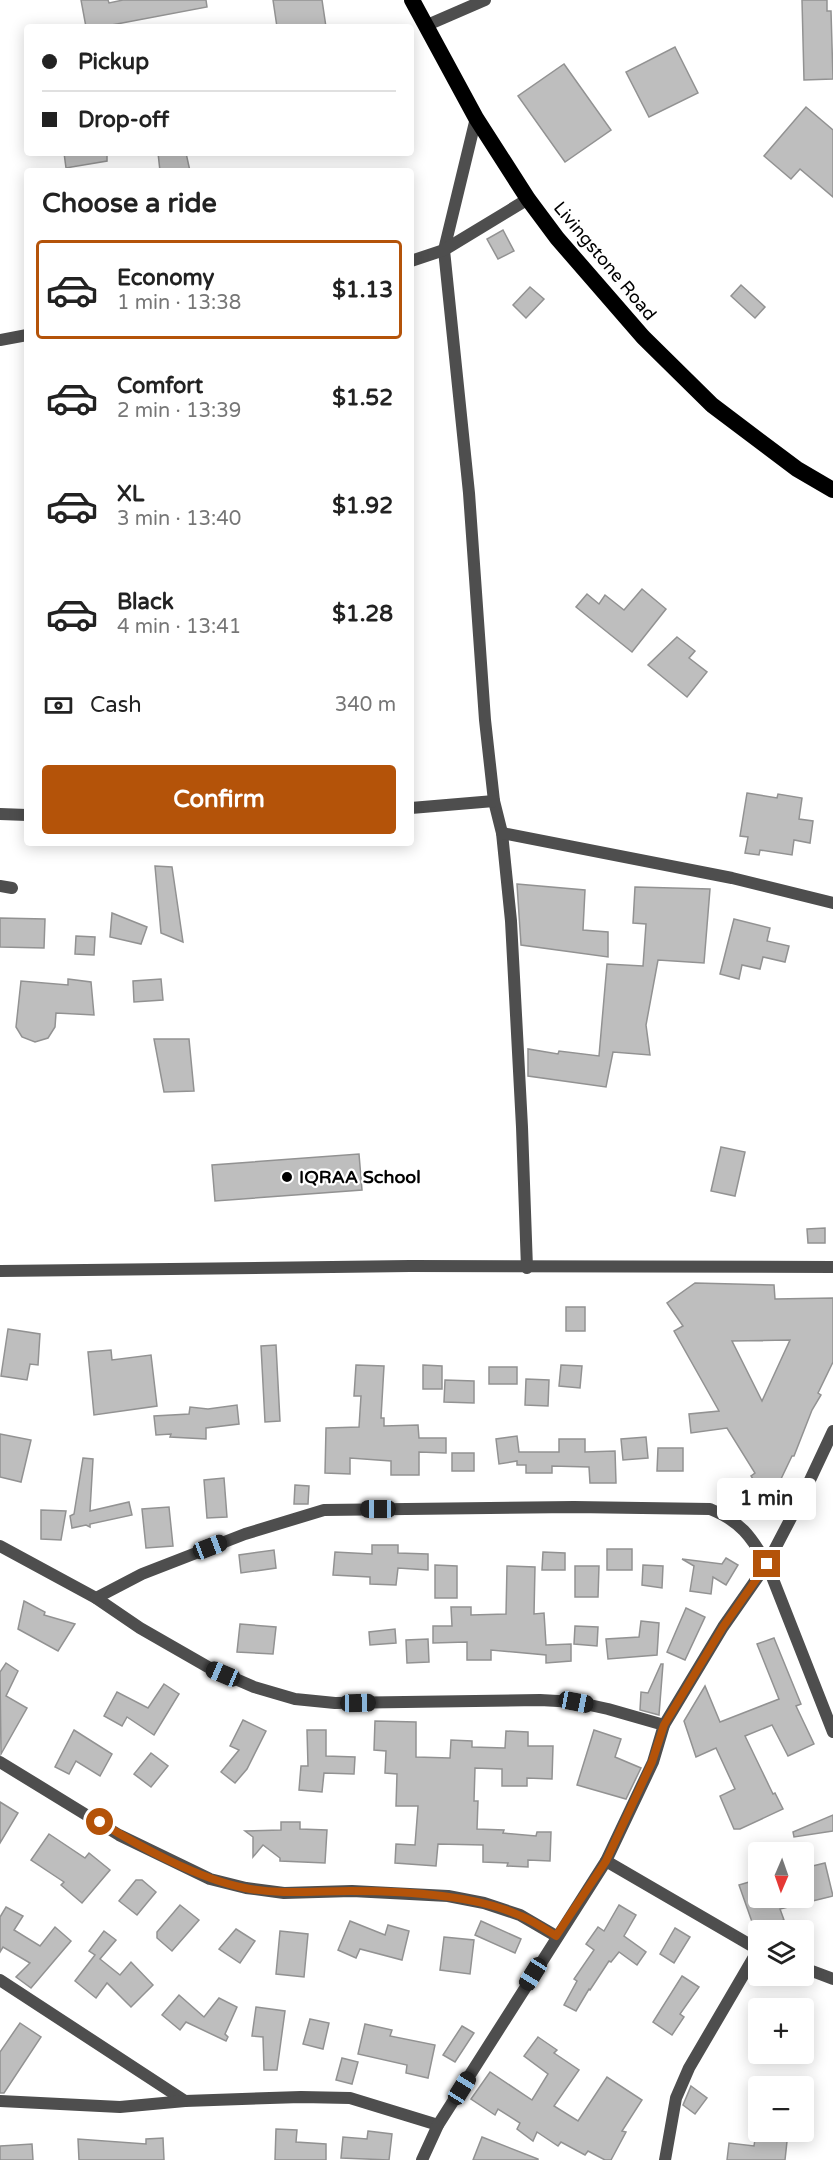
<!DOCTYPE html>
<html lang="en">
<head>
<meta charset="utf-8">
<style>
	:root { --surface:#fff; --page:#f6f6f6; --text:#222; --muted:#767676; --line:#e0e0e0; --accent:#b45309 }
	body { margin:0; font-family:"Varela Round",sans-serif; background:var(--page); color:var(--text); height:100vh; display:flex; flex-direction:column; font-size:22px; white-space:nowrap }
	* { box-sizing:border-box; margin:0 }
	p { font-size:20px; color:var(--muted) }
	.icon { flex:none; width:33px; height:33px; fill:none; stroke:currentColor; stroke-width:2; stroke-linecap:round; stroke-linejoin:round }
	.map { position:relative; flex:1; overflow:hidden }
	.panel { position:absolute; left:24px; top:168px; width:390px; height:678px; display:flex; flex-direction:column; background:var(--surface); border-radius:6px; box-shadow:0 3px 15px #0003 }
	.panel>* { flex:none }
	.guide { position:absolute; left:24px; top:24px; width:390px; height:132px; border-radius:6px; box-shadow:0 3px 15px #0003; display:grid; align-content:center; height:132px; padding:0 18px; background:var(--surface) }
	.needle { width:39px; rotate:182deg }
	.buttons { position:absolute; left:748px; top:1842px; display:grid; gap:12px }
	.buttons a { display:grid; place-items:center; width:66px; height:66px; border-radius:6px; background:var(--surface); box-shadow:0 3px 15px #0003; font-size:30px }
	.end { position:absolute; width:27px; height:27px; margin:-14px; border:8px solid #b45309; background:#fff; box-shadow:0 0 0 3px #fff }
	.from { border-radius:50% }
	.bubble { position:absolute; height:42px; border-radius:6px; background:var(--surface); box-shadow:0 3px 15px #0003; font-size:20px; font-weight:700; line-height:42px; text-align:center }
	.car { position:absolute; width:18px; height:36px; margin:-18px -9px; border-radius:8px; box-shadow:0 0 4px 2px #0007; background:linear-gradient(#222 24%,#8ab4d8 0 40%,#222 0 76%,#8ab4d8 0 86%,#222 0) }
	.guide b { display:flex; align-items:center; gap:21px; height:57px; font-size:22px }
	.guide b+b { border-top:2px solid var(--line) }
	.guide i { width:15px; height:15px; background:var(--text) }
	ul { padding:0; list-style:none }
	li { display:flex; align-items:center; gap:18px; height:99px; margin:0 12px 9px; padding:0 6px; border:3px solid transparent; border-radius:6px }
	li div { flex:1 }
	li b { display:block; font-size:22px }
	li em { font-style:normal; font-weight:700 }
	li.active { border-color:var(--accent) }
	li>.icon { width:54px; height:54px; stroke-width:1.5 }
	h2 { padding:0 18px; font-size:27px; line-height:72px }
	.pay { display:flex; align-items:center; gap:15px; height:66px; padding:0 18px; font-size:22px }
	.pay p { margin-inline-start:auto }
	.cta { display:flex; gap:12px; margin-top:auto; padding:12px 18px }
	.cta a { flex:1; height:69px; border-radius:6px; background:var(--accent); color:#fff; font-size:24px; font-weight:700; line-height:69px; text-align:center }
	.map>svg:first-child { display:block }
</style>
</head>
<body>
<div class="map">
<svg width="833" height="2160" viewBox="0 0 833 2160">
	<rect width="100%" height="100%" fill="#fff"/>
	<g fill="#bebebe" stroke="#929292" stroke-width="1.5" fill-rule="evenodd">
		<polygon points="81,0 108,0 109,3 123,0 206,0 207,7 101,27 86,27"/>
		<polygon points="273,0 322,0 326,27 277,27"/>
		<polygon points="802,0 827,0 827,11 831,11 833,79 804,80"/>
		<polygon points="675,47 698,93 649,117 626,72"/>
		<polygon points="564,64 611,130 565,162 518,96"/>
		<polygon points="806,107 833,130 833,197 800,169 791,179 764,156"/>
		<polygon points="64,153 107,153 107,161 66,168"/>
		<polygon points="158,153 186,153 190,171 160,171"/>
		<polygon points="503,230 514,251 498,259 487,239"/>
		<polygon points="741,285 765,307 755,318 731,296"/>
		<polygon points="530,287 544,299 526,318 513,305"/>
		<polygon points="642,589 666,609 632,652 576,607 587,594 599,604 605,595 624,610"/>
		<polygon points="677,637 695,651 689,658 707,672 687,697 648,665"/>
		<polygon points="747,793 777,798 778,794 802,798 799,819 813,821 810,843 794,840 792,855 760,850 759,855 745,853 748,837 740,836"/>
		<polygon points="155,866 172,867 183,942 161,933"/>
		<polygon points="517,884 585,890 583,930 608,932 608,957 521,945"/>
		<polygon points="635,887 710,889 704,963 658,960 646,1025 650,1055 613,1052 606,1087 528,1076 528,1049 558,1054 559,1051 599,1056 607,964 643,966 646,924 633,923"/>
		<polygon points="112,913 147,927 141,944 110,937"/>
		<polygon points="0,918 45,919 44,948 0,947"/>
		<polygon points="734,919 770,928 767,941 789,946 785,962 763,957 760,969 742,965 739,979 720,974"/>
		<polygon points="76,936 95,937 94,955 75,954"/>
		<polygon points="68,979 91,982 94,1015 56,1013 55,1027 48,1038 35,1042 22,1037 16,1027 21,981 68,985"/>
		<polygon points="161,979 163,1000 134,1002 133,981"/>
		<polygon points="154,1039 189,1039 194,1091 164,1092"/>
		<polygon points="721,1147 745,1152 735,1196 711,1191"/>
		<polygon points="359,1154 362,1190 215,1201 212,1165"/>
		<polygon points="825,1228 825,1243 808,1243 807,1229"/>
		<path d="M695,1283L774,1285L775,1299L833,1298V1362L818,1393L821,1395L812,1410L794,1456H792L780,1481L762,1493L751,1476L755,1473L727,1428L691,1433L689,1414L719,1411L674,1331L683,1326L667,1303ZM790,1340L762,1401L732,1341Z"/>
		<rect x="566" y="1307" width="19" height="24"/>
		<polygon points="8,1329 40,1334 38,1365 30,1364 27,1380 1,1376"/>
		<polygon points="276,1345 280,1421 265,1422 261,1346"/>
		<polygon points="111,1350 112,1360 151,1355 157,1406 94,1415 88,1352"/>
		<polygon points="356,1365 384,1366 381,1418 384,1418 384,1426 418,1425 419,1438 446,1438 446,1453 419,1452 419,1475 391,1475 391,1461 350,1458 350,1474 325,1473 326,1428 359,1427 361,1396 354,1396"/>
		<polygon points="423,1365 442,1366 442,1389 423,1389"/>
		<polygon points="561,1365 582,1366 580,1388 559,1386"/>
		<rect x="489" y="1367" width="28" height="17"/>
		<polygon points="526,1379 549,1380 548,1406 525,1405"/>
		<polygon points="445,1380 474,1381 474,1403 444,1402"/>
		<polygon points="237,1405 239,1424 206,1428 206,1439 170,1437 171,1434 156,1435 154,1416 189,1414 190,1407 208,1409"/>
		<polygon points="0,1434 31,1440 21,1482 0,1477"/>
		<polygon points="517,1436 519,1452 559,1452 559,1439 585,1439 585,1452 615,1451 616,1483 590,1483 589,1467 552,1466 552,1473 526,1473 526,1465 517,1465 517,1461 499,1464 496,1439"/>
		<polygon points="646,1437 648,1458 623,1460 621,1439"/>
		<polygon points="658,1448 683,1448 683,1471 657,1471"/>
		<rect x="452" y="1453" width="22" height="18"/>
		<polygon points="83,1458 93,1459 90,1511 129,1502 132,1515 90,1524 90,1527 86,1525 72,1528 70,1516 74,1514"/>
		<polygon points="224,1478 227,1517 207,1518 204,1480"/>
		<polygon points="295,1485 309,1486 308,1504 294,1504"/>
		<polygon points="169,1507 173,1546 146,1548 142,1509"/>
		<polygon points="41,1510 66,1511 61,1540 41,1539"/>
		<polygon points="372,1545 398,1545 398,1553 428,1554 428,1570 398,1568 396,1585 370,1584 370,1577 333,1575 335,1552 372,1554"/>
		<rect x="607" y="1549" width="25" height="21"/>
		<polygon points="274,1550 276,1568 241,1573 239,1555"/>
		<polygon points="543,1552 565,1553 565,1570 542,1570"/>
		<polygon points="726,1558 738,1565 726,1585 713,1577 711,1594 690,1591 694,1566 682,1559 722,1564"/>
		<polygon points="435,1565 457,1566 457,1598 435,1598"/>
		<polygon points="643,1565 663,1566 662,1588 642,1585"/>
		<polygon points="507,1566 535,1567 534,1614 544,1613 546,1645 571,1644 571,1661 546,1663 546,1655 491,1650 491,1660 467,1660 467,1642 433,1643 433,1626 452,1626 451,1607 471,1607 471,1615 506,1614"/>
		<polygon points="575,1566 599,1566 598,1597 575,1597"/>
		<polygon points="24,1601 45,1612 44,1615 75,1624 58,1651 18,1629"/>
		<polygon points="686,1608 705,1617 685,1660 667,1652"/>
		<polygon points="641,1621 659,1623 657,1655 608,1659 606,1639 639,1637"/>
		<polygon points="240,1624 276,1627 273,1654 237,1652"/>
		<polygon points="575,1626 598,1627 597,1646 574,1644"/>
		<polygon points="395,1629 396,1643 370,1645 369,1632"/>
		<polygon points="774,1638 801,1704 796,1706 814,1744 788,1756 772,1725 745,1736 773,1794 775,1793 783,1809 740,1829 734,1829 720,1796 735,1789 716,1748 696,1757 684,1721 705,1686 720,1722 779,1699 757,1644"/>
		<polygon points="428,1639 429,1662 407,1663 406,1640"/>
		<polygon points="6,1663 18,1671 6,1696 27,1708 1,1754 0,1672"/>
		<polygon points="661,1664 663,1664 659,1715 640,1710 641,1692 648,1693"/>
		<polygon points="164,1684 179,1694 154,1735 127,1717 122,1726 104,1716 117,1692 148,1708"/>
		<polygon points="243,1720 266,1731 247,1769 235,1783 221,1772 239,1750 230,1746"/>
		<polygon points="375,1721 416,1722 416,1757 450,1758 451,1740 472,1741 472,1747 505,1748 506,1731 528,1732 528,1746 553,1746 552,1779 527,1778 527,1786 502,1786 502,1769 475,1768 474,1801 478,1801 477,1829 504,1830 503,1833 536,1836 537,1832 551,1832 550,1861 528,1860 528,1867 507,1866 508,1863 483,1862 483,1845 438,1844 436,1866 395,1863 396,1844 415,1845 418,1806 396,1806 397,1774 385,1773 386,1751 374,1750"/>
		<polygon points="74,1730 112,1754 100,1776 76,1761 69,1774 55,1767"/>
		<polygon points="307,1730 326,1730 326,1756 355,1757 354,1774 324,1773 322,1792 299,1790 301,1766 308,1766"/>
		<polygon points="594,1730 621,1739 615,1757 641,1768 626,1799 577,1785"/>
		<polygon points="151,1753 168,1766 151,1787 134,1774"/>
		<polygon points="0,1802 18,1813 0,1843"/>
		<polygon points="833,1815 833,1831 794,1837 793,1832"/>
		<polygon points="281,1822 300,1822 300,1829 327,1830 325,1863 280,1861 280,1858 263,1845 253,1857 253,1837 245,1831 281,1830"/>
		<polygon points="49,1834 85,1858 89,1853 110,1870 82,1903 61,1885 64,1882 31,1860"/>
		<polygon points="825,1863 833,1896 780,1909 784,1920 759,1928 759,1935 757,1936 739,1885 759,1879 759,1898 804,1898 804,1868"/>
		<polygon points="136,1880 142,1880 156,1892 137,1915 119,1901"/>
		<polygon points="180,1905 199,1920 172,1951 157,1938 157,1932"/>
		<polygon points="619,1905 636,1915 624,1936 646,1952 637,1965 619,1952 611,1962 609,1961 590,1990 589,1989 576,2011 564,2005 577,1981 574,1979 594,1950 586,1944 598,1927 604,1931"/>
		<polygon points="6,1907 23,1916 14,1930 40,1946 55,1927 71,1941 31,1988 16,1977 30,1963 3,1947 0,1952 0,1917"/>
		<polygon points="350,1921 385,1935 388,1925 409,1931 402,1960 360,1949 356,1958 338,1950"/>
		<polygon points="481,1921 521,1939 515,1953 475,1935"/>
		<polygon points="675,1928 690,1937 674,1963 660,1954"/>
		<polygon points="236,1929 255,1941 240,1963 219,1949"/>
		<polygon points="104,1931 116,1940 100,1959 120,1975 131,1962 153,1985 131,2007 107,1983 96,1998 75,1981 95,1955 89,1951"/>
		<polygon points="280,1931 308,1934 304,1977 276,1974"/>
		<polygon points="444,1937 474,1940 470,1974 440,1970"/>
		<polygon points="682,1976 699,1987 680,2014 684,2017 672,2035 653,2022"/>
		<polygon points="179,1995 204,2017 219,1998 237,2007 225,2034 228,2037 226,2041 186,2022 180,2030 162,2015"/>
		<polygon points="256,2007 285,2011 277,2070 264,2070 263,2037 252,2036"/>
		<polygon points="310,2019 329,2023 323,2049 303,2044"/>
		<polygon points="20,2023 41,2037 4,2093 0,2093 0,2052"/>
		<polygon points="365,2024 392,2030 390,2036 435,2045 428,2078 406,2073 407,2065 358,2054"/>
		<polygon points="462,2026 474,2033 455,2062 443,2055"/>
		<polygon points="538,2037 557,2050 554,2053 579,2070 554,2106 578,2121 607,2077 642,2100 622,2131 626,2132 611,2160 605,2160 588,2151 585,2155 561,2142 558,2146 537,2132 533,2141 517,2129 520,2123 498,2109 495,2115 471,2099 490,2072 532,2100 548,2074 524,2056"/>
		<polygon points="342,2058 358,2062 352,2084 336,2080"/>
		<polygon points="691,2086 707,2098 695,2114 683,2105"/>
		<polygon points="276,2129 297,2130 296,2142 326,2144 326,2160 275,2160"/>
		<polygon points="368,2131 392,2134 389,2160 341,2158 343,2137 367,2139"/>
		<polygon points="756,2132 788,2132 785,2160 727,2160 729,2143 754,2146"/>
		<polygon points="482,2137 538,2159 538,2160 473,2160"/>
		<polygon points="163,2138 164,2160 79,2160 78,2139 146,2144 146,2139"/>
		<polygon points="32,2144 33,2160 0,2160 0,2146"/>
	</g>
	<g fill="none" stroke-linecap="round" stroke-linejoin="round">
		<g stroke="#4e4e4e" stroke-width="12">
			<polyline points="425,26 485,0"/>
			<polyline points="476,118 444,250 469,493 485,720 494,801 502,833 511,921 522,1127 527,1268"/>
			<polyline points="411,261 444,250 528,199"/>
			<polyline points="0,340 27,335"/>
			<polyline points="411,808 494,801"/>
			<polyline points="0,814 27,815"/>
			<polyline points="502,833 732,878 833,903"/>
			<polyline points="0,886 12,888"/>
			<polyline points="0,1271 410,1266 833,1267"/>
			<polyline points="0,1546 96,1598 140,1628 208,1667 254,1687 295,1699 335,1703 540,1700 576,1702 608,1709 664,1725"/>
			<path d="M96,1598L142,1574L245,1534L324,1510L574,1507L710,1509C740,1521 751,1536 767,1564L833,1732"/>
			<polyline points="0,1762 119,1835 210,1879 246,1888 284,1893 352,1891 448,1896 484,1903 520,1915 556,1936"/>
			<polyline points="606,1861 759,1950"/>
			<polyline points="804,1968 833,1979"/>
			<polyline points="0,1980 185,2101"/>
			<polyline points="0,2101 120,2107 185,2101 301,2097 350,2098 438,2125"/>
			<polyline points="422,2160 438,2125 606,1861 653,1762 664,1725 723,1627 767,1564 803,1495 833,1431"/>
			<polyline points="665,2160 676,2098 689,2068 758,1950"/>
		</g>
		<polyline stroke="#000" stroke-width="16" points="412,0 476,118 528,199 557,238 643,337 712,405 797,469 833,490"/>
	</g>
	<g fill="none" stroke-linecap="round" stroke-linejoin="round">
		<path stroke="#b45309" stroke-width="8" d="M100,1822C140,1847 199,1879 245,1888C280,1895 315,1891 350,1891C401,1891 474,1894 521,1916C533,1921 545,1929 556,1936L606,1861L652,1762L664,1725L723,1627L767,1564"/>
	</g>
	<circle fill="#000" stroke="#fff" stroke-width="2" cx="287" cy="1177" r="6"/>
	<g text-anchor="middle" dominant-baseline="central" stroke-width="4.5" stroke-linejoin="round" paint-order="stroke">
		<g font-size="18" fill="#000" stroke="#fff">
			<text transform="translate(605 261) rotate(50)">Livingstone Road</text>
		</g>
		<g font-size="18" font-weight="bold" fill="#000" stroke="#fff" text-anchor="start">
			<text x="299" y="1177">IQRAA School</text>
		</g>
	</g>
</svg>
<div class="buttons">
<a><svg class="needle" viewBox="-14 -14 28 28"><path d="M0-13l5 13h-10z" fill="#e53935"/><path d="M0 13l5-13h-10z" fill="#767676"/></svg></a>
<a><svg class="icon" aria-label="layers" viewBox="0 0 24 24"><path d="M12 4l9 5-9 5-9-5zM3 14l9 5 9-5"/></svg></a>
<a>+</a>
<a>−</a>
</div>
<i class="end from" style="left:100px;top:1822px"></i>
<i class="end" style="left:767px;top:1564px"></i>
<div class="bubble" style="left:717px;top:1478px;width:99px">1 min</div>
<i class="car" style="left:378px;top:1509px;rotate:270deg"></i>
<i class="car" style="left:210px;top:1547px;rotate:69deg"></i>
<i class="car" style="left:223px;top:1674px;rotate:293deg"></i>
<i class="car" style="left:576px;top:1702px;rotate:101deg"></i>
<i class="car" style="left:358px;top:1703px;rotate:89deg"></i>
<i class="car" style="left:533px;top:1974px;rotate:212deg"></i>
<i class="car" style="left:462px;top:2088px;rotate:32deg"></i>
<div class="guide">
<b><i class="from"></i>Pickup</b>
<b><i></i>Drop-off</b>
</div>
<section class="panel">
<h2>Choose a ride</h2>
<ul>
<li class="active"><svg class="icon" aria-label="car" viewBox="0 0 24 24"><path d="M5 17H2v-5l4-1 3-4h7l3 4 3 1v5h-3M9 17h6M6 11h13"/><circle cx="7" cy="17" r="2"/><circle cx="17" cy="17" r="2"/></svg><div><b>Economy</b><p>1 min · 13:38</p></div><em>$1.13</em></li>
<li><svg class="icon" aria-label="car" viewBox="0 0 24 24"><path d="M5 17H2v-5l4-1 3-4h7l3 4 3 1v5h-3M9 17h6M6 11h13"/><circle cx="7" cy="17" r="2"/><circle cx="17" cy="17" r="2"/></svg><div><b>Comfort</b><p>2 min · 13:39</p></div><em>$1.52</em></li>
<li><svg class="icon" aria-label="car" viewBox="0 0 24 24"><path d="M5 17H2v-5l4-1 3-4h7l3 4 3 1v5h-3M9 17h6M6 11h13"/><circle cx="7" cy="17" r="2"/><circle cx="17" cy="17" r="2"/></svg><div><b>XL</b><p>3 min · 13:40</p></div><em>$1.92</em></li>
<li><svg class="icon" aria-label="car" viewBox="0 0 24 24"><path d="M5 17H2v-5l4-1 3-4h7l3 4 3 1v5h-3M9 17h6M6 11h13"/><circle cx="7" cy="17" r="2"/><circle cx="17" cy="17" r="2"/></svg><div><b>Black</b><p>4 min · 13:41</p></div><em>$1.28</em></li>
</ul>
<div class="pay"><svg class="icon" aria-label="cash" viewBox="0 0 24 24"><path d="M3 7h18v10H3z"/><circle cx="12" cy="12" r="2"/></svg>Cash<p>340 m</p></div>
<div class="cta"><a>Confirm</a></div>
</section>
</div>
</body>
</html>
